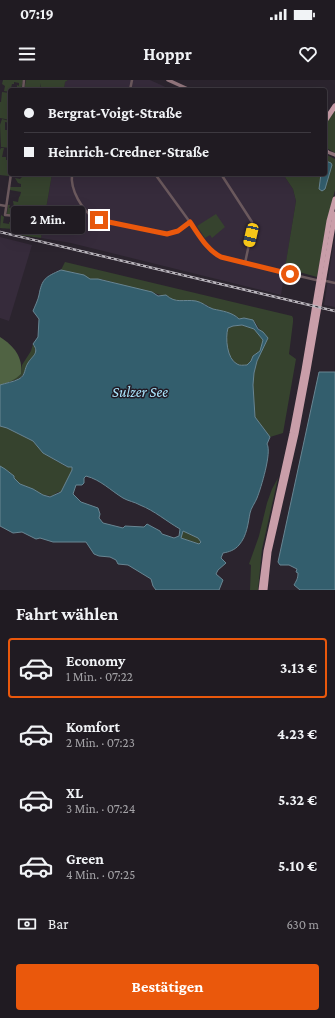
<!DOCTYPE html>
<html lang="de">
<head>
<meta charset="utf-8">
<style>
	:root { --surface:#201b22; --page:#28242a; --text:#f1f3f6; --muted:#a2a1a5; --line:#3d3940; --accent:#ea580c }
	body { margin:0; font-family:"Crimson Pro",serif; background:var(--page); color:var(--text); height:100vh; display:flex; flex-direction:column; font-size:15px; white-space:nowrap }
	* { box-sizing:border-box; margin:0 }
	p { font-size:13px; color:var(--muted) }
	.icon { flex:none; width:22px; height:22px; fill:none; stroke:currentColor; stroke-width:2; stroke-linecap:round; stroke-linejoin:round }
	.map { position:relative; height:510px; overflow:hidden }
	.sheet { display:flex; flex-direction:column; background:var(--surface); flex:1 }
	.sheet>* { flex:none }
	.top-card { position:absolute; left:8px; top:8px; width:319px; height:88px; border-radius:4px; box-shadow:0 4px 16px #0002,0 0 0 1px var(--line); display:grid; align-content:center; height:88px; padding:0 16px; background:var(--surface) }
	.end { position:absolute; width:18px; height:18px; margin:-9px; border:5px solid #ea580c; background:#fff; box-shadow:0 0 0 2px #fff }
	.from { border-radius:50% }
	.bubble { position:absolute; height:28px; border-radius:4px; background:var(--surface); box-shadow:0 4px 16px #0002,0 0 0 1px var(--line); font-size:13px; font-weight:700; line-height:28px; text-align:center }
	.car { position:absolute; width:12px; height:24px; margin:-12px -6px; border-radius:5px; box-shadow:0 0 3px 1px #0007; background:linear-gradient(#f5c518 24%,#345 0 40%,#f5c518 0 76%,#345 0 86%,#f5c518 0) }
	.top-card b { display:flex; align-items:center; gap:14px; height:38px; font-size:15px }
	.top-card b+b { border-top:1px solid var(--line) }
	.top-card i { width:10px; height:10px; background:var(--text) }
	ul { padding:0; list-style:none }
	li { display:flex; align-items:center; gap:12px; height:60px; margin:0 8px 6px; padding:0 8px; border:2px solid transparent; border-radius:4px }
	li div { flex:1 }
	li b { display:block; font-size:15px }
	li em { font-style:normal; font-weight:700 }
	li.active { border-color:var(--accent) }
	li>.icon { width:36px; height:36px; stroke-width:1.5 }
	h2 { padding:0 16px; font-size:18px; line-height:48px }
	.pay { display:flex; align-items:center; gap:10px; height:44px; padding:0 16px; font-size:15px }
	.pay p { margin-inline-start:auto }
	.cta { display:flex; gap:8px; margin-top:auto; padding:8px 16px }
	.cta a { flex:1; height:46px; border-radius:4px; background:var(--accent); color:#fff; font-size:16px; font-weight:700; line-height:46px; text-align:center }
	.status { display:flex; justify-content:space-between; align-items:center; height:28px; padding:0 20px; background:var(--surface); direction:ltr }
	.status svg { height:11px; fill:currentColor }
	header { display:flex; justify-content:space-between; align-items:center; height:52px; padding:0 16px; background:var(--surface); font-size:18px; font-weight:700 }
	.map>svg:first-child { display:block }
</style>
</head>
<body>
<div class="status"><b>07:19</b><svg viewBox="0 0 49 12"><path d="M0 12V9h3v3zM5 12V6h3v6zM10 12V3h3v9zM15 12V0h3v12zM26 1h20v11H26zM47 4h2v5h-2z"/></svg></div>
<header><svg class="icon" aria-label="menu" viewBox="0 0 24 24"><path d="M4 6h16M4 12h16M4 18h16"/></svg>Hoppr<svg class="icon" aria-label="heart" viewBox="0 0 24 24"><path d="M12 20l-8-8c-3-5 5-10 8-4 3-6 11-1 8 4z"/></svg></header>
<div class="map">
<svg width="335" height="510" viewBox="0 0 335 510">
	<rect width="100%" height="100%" fill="#2b242e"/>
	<g fill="#362b3b">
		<polygon points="68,0 150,0 172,10 64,10 65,2"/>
		<polygon points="52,94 283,94 293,109 296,121 281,215 71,163 41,158"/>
		<polygon points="335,155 335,227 324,225"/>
		<polygon points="0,157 32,165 9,241 0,238"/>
	</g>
	<g fill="#36432e">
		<polygon points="3,0 23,0 21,10 17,10 17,5 19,6 19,3 14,2 14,4 12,4 10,12 4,11 5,6 2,4"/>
		<polygon points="26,0 68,0 65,2 64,10 41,10 41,3 40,10 24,10"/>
		<polygon points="2,12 10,13 10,17 7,20 9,20 8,25 10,24 10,34 9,34 8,37 10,38 10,40 0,38 0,22 1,22"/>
		<polygon points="335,28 335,73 325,67 325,44"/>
		<polygon points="2,39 10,41 10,43 5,42 5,50 9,50 10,47 10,51 8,55 10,55 10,68 1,67 0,45"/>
		<polygon points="1,68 4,68 2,77 6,77 6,80 7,80 9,71 7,71 7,69 10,69 9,96 0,95 0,70"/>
		<polygon points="325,74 335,79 335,110 327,141 317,197 285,188 296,121 293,109 283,94 325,94"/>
		<polygon points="22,94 52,94 41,158 19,155 19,152 15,151 16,147 18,147 18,145 19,145 18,151 19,151 22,136 7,134 8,125 10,125 9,128 14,127 13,121 18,122 19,117 20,116 21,112 10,110 10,107 21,107 21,104 18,103 15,98 20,99 22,97"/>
		<polygon points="216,134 225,147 212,158 210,155 205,158 197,146"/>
		<polygon points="1,135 4,137 3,143 9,144 9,142 13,143 14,138 13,149 0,148"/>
		<path d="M65,182L292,236L293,238V242L289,274L296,279L283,353L270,357L255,337L253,305L254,293L257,281L268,258C263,253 258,248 255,242L244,238L239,239C232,232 221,231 213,229C210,228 208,225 204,224C199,223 194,223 189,222C178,220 174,223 166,215C159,216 157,213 151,212C134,209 117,203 100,199C97,199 93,200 90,199C86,198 81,194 76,193C71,192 66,192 61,190Z"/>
		<path d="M242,245L254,249L264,260L260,271L253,276L251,281L247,285C243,285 240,286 237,284C227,279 225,258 228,248L233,246Z"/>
		<path d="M33,264L35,267L36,272C34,277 29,281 27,286C22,298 22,298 9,302L21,294L22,285L31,271Z"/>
		<polygon points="0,346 7,348 33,361 43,373 67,387 72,387 72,390 61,412 58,412 52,416 43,415 33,409 20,404 9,392 0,387"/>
		<polygon points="278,398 262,469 258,510 250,510 251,485 249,484 259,456 267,423 272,409"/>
		<polygon points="183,451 198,458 201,462 199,464 181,458"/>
	</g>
	<path fill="#506343" d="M0,257C14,266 23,277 21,294C15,300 8,303 0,305Z"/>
	<g fill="#335e6d" stroke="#688592" fill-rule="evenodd">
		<polygon points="326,81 331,83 332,85 325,109 322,111 319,109 321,94 325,94 325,82"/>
		<path d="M61,190L84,195L90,199H98L152,212L158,216L166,215C176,224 183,219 196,221C202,222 207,227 213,229C222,231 232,232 239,239L244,238L253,240L258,249L263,252L268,258L257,281L254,293L253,305L255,337L270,357L267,364C272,372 261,408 257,418C255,423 251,428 250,433C248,443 247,456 239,465C235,470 229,472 223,473L221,478L226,483L218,490L216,494L223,500L219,510H156L153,506L151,499L128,485L118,484L116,480L110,477L99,476L94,474L86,462H53L40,458L36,459L22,452L13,453L0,446V386L5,389L14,396V398L20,404L33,409L43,415L50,417L61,412L72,390V387H68L43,373L33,361L7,348L0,346V305C6,303 13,302 19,299C26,295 24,289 28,283C32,276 40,273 33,264L38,257L39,239L33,231C35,226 38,220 39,215C42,199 45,197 61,190ZM242,245L254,249L263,260L260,271L253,276L251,281L247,285C243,285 240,286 237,284C227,279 225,258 228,248L233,246ZM86,396C101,400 110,410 123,418C128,421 135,422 140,425C155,431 166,441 180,449L179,456L174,458L162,454L160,451L147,444L144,447L125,446L123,448L103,443L99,438L100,434L98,428L81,422L73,414L76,405H82L84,403V398ZM183,451L198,458L201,462L199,464L181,458Z"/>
		<path d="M319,292H335V510H300L294,505C296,501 298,499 298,493L296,492L297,489L289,485H280L278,482Z"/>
	</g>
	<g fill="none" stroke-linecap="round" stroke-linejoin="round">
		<g stroke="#6b595d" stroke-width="2.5">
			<polyline points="23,10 24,0"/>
			<polyline points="130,10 132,0"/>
			<polyline points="11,94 5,135 17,136"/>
			<path d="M72,94C70,110 82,130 95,139L167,154L178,151L190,142"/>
			<polyline points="155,94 208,167 216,174 227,179 316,200"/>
			<polyline points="221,94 252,142 251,155 245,183"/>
			<polyline points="0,125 6,126"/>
			<polyline points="326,201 335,203"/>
		</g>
		<g stroke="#91757c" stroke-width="3.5">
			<polyline points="168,0 190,10"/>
			<polyline points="325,71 335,75"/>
		</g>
		<g stroke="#c99ea9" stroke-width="5">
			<polyline points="325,41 335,26"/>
			<polyline points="325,70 326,71"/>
			<polyline points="261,510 266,471 292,353 304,290 329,141 335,119"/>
			<polyline points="265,510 269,472 296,354 308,290 335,134"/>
		</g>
		<defs>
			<polyline id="rail" points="0,152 335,231"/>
		</defs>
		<use href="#rail" stroke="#bbb7be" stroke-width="2.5"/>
		<use href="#rail" stroke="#211a24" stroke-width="1" stroke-dasharray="3" stroke-linecap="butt"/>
	</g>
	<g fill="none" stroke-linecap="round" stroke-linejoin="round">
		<path stroke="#ea580c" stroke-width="5" d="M99,140L167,154L178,151L190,142C199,155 207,170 221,177L290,194"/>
	</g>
	<g text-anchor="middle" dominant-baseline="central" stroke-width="3" stroke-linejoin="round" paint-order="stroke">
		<g font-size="15" font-style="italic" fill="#aae4fb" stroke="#211a24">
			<text x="140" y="312">Sulzer See</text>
		</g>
	</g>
</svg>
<i class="end from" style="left:290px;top:194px"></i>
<i class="end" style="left:99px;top:140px"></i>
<div class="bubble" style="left:11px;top:126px;width:74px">2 Min.</div>
<i class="car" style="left:251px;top:155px;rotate:193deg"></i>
<div class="top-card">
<b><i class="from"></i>Bergrat-Voigt-Straße</b>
<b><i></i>Heinrich-Credner-Straße</b>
</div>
</div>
<section class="sheet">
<h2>Fahrt wählen</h2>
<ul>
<li class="active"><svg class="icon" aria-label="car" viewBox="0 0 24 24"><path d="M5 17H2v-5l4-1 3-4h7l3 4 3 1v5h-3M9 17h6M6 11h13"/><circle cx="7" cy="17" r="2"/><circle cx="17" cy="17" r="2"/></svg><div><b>Economy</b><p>1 Min. · 07:22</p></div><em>3.13 €</em></li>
<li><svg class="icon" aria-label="car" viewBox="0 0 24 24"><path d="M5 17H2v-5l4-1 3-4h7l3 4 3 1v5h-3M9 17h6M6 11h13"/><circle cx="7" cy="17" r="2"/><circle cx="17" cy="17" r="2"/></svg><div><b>Komfort</b><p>2 Min. · 07:23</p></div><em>4.23 €</em></li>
<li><svg class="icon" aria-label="car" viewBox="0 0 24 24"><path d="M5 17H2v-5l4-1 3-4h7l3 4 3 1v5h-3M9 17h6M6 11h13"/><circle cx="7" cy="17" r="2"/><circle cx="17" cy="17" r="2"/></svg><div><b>XL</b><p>3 Min. · 07:24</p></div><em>5.32 €</em></li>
<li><svg class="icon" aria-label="car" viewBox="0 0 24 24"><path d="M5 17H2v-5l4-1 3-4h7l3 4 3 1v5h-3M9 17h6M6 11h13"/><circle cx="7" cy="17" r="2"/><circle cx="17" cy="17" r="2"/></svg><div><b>Green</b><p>4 Min. · 07:25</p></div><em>5.10 €</em></li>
</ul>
<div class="pay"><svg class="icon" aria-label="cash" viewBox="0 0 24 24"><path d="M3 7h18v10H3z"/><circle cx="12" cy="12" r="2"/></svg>Bar<p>630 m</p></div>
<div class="cta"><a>Bestätigen</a></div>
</section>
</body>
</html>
